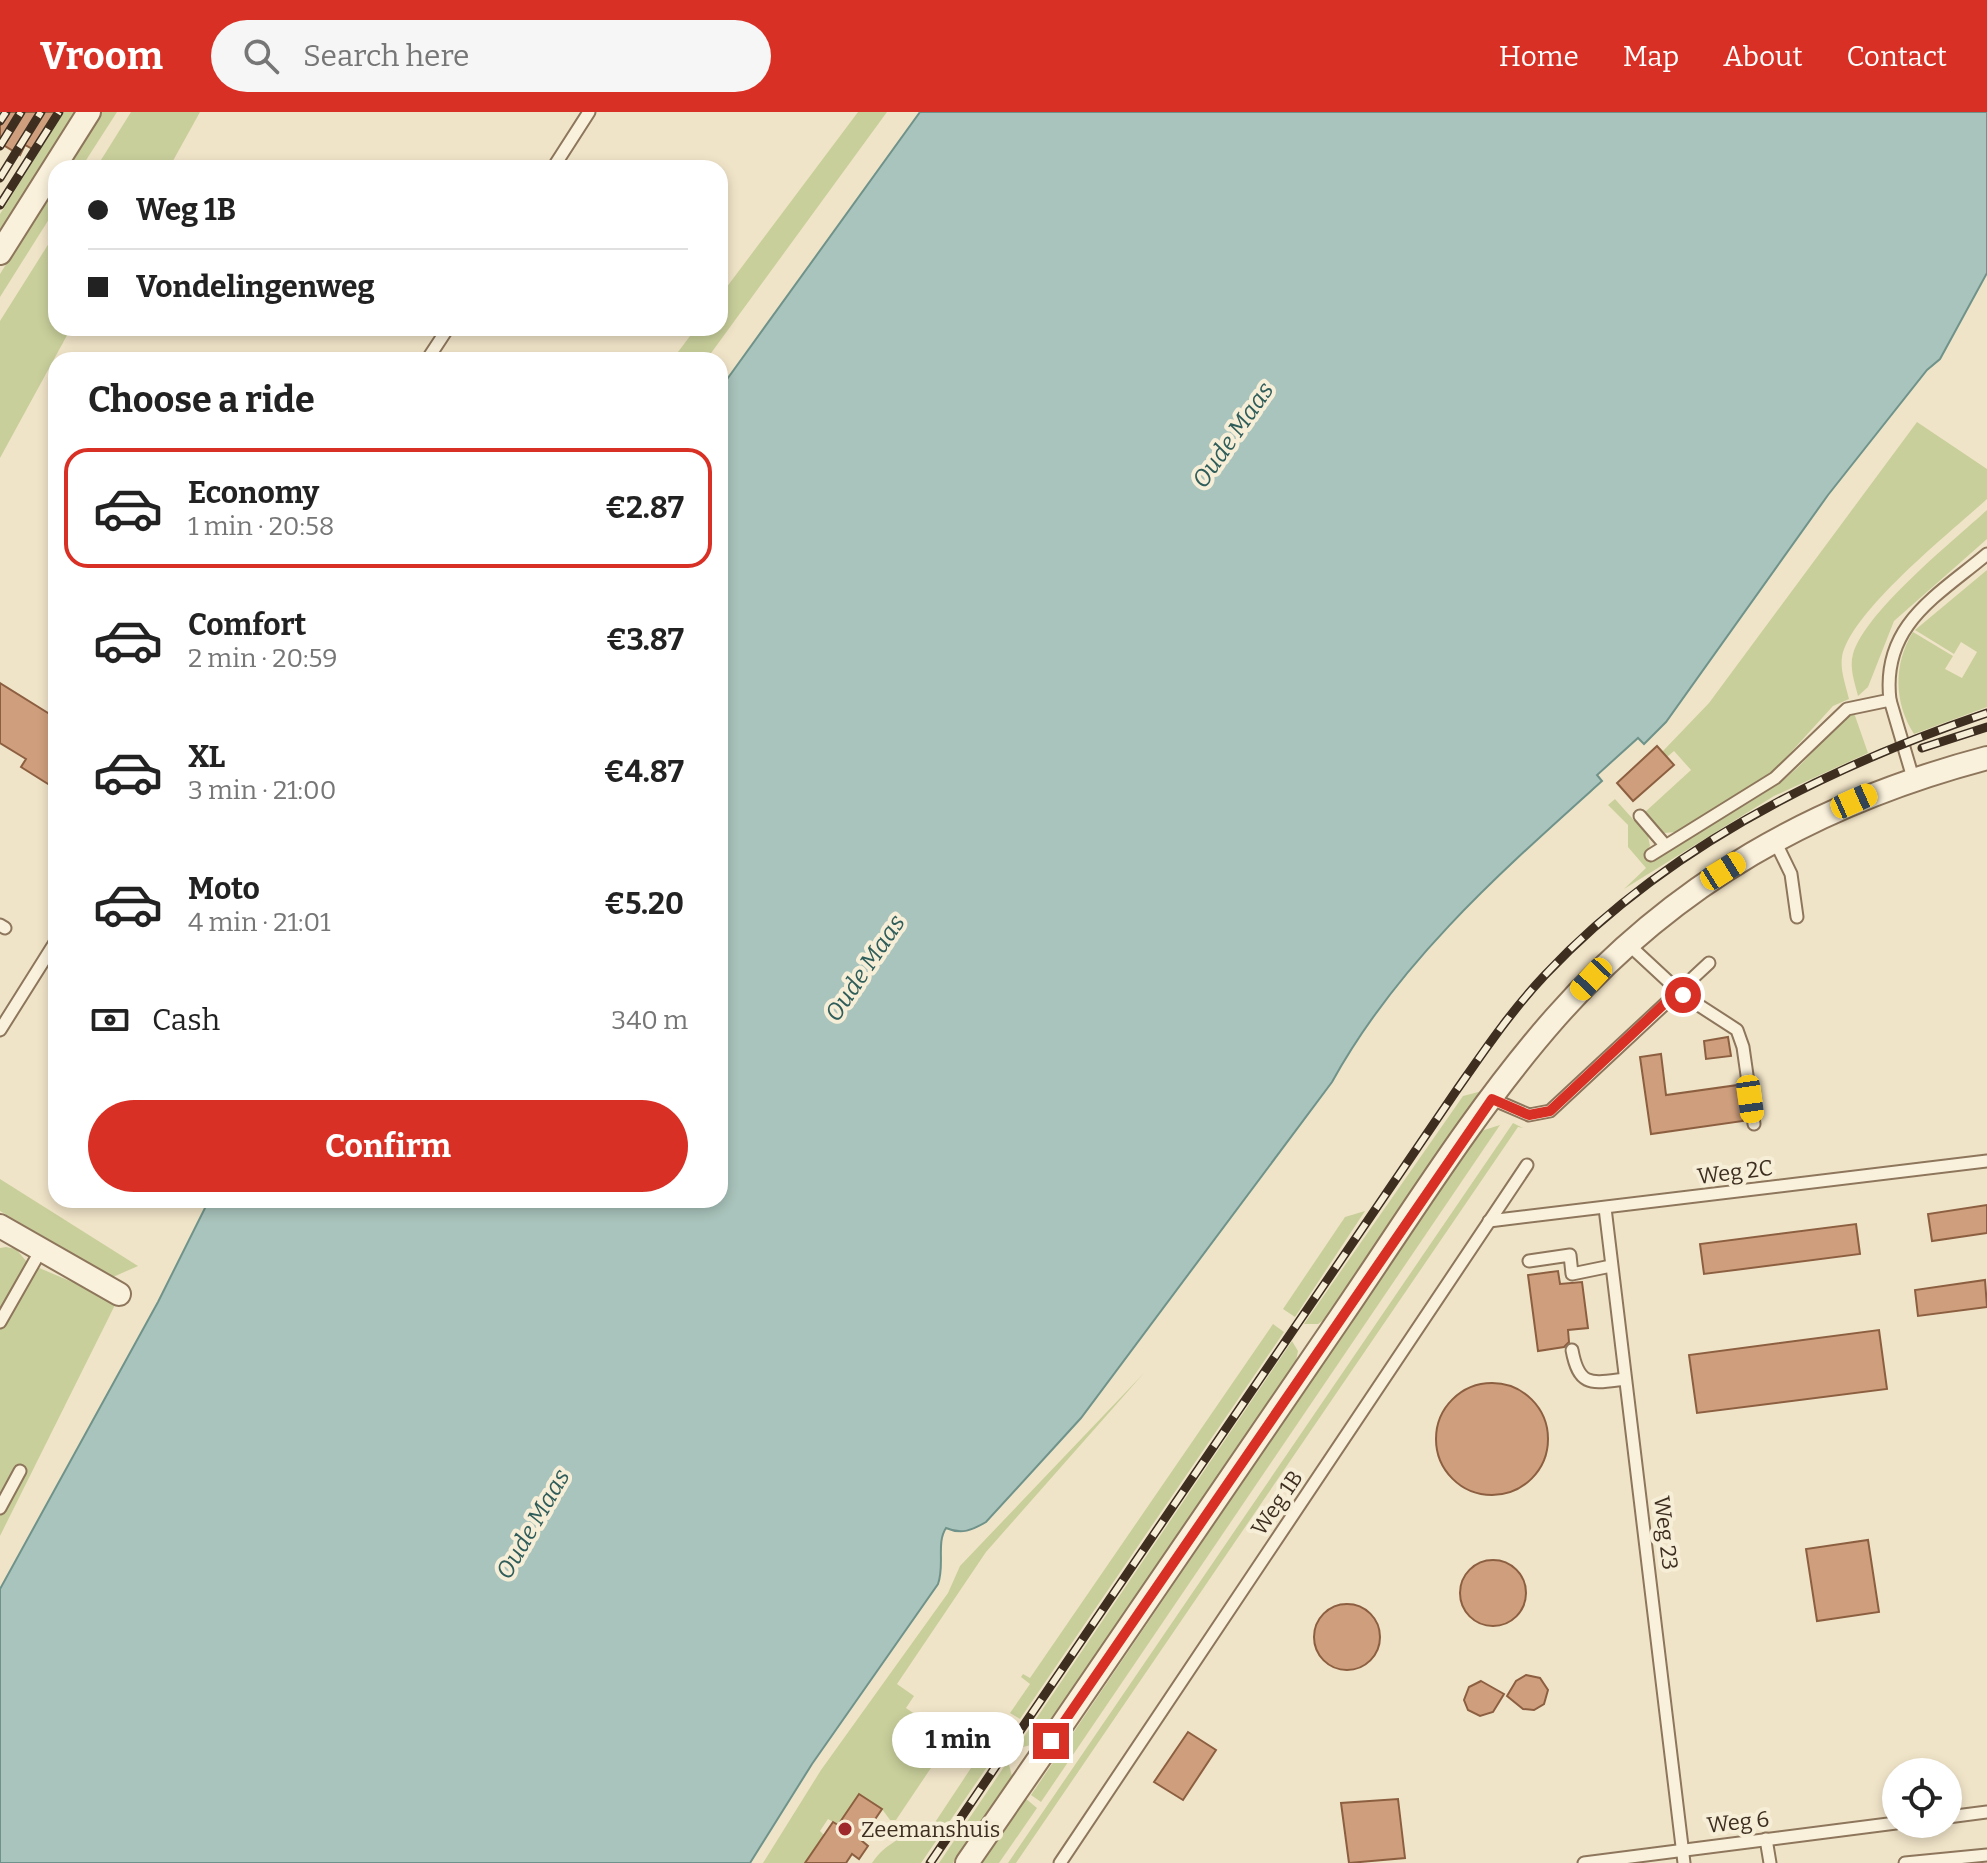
<!DOCTYPE html>
<html lang="en">
<head>
<meta charset="utf-8">
<style>
	:root { --surface:#fff; --page:#f6f6f6; --text:#222; --muted:#767676; --line:#e0e0e0; --accent:#d93025 }
	body { margin:0; font-family:Bitter,serif; background:var(--page); color:var(--text); height:100vh; display:flex; flex-direction:column; font-size:30px; white-space:nowrap }
	* { box-sizing:border-box; margin:0 }
	p { font-size:26px; color:var(--muted) }
	.icon { flex:none; width:44px; height:44px; fill:none; stroke:currentColor; stroke-width:2; stroke-linecap:round; stroke-linejoin:round }
	.map { position:relative; flex:1; overflow:hidden }
	.sheet { position:absolute; left:48px; top:240px; width:680px; height:856px; display:flex; flex-direction:column; background:var(--surface); border-radius:24px; box-shadow:0 4px 12px #0003 }
	.sheet>* { flex:none }
	.banner { position:absolute; left:48px; top:48px; width:680px; height:176px; border-radius:24px; box-shadow:0 4px 12px #0003; display:grid; align-content:center; height:176px; padding:0 40px; background:var(--surface) }
	.tools { position:absolute; left:1882px; top:1646px; display:grid; gap:16px }
	.tools a { display:grid; place-items:center; width:80px; height:80px; border-radius:50%; background:var(--surface); box-shadow:0 4px 12px #0003; font-size:40px }
	.end { position:absolute; width:36px; height:36px; margin:-18px; border:10px solid #d93025; background:#fff; box-shadow:0 0 0 4px #fff }
	.from { border-radius:50% }
	.bubble { position:absolute; height:56px; border-radius:28px; background:var(--surface); box-shadow:0 4px 12px #0003; font-size:26px; font-weight:700; line-height:56px; text-align:center }
	.car { position:absolute; width:24px; height:48px; margin:-24px -12px; border-radius:10px; box-shadow:0 0 6px 2px #0007; background:linear-gradient(#f5c518 24%,#345 0 40%,#f5c518 0 76%,#345 0 86%,#f5c518 0) }
	.banner b { display:flex; align-items:center; gap:28px; height:76px; font-size:30px }
	.banner b+b { border-top:2px solid var(--line) }
	.banner i { width:20px; height:20px; background:var(--text) }
	ul { padding:0; list-style:none }
	li { display:flex; align-items:center; gap:24px; height:120px; margin:0 16px 12px; padding:0 24px; border:4px solid transparent; border-radius:24px }
	li div { flex:1 }
	li b { display:block; font-size:30px }
	li em { font-style:normal; font-weight:700 }
	li.selected { border-color:var(--accent) }
	li>.icon { width:72px; height:72px; stroke-width:1.5 }
	h2 { padding:0 40px; font-size:36px; line-height:96px }
	.pay { display:flex; align-items:center; gap:20px; height:88px; padding:0 40px; font-size:30px }
	.pay p { margin-inline-start:auto }
	.primary-button { display:flex; gap:16px; margin-top:auto; padding:16px 40px }
	.primary-button a { flex:1; height:92px; border-radius:48px; background:var(--accent); color:#fff; font-size:32px; font-weight:700; line-height:92px; text-align:center }
	header { display:flex; align-items:center; gap:48px; box-sizing:border-box; height:112px; padding:0 40px; background:var(--accent); color:#fff }
	header strong { font-size:38px }
	nav { display:flex; gap:44px; margin-inline-start:auto; font-size:28px }
	.search { width:560px; height:72px; background:var(--page); display:flex; align-items:center; gap:20px; box-sizing:border-box; padding:0 28px; border-radius:44px; color:var(--muted); font-size:30px }
	.map>svg:first-child { display:block }
</style>
</head>
<body>
<header>
<strong>Vroom</strong>
<div class="search"><svg class="icon" aria-label="search" viewBox="0 0 24 24"><circle cx="10" cy="10" r="6"/><path d="M15 15l6 6"/></svg>Search here</div>
<nav><a>Home</a><a>Map</a><a>About</a><a>Contact</a></nav>
</header>
<div class="map">
<svg width="1987" height="1751" viewBox="0 0 1987 1751">
	<rect width="100%" height="100%" fill="#f0e4c8"/>
	<g fill="#c9cf9b">
		<polygon points="64,0 82,0 0,133 0,102"/>
		<polygon points="102,0 117,0 81,56 67,56"/>
		<polygon points="131,0 200,0 169,56 96,56"/>
		<polygon points="858,0 887,0 706,248 672,248 696,216 720,216 720,184"/>
		<polygon points="56,73 56,96 0,185 0,162"/>
		<polygon points="56,120 56,216 71,216 0,346 0,209"/>
		<path d="M1917,310L1987,357V387C1952,419 1850,500 1842,545C1840,559 1846,574 1849,587L1833,594L1772,661L1676,720L1664,721L1644,701L1691,658L1674,639L1667,645L1662,640L1709,591Z"/>
		<path d="M1987,398V427L1894,509L1868,575L1858,584C1855,571 1849,556 1853,542C1866,499 1952,430 1987,398Z"/>
		<path d="M1987,458V595L1914,622C1894,591 1893,552 1913,520L1953,544L1945,557L1962,566L1977,540L1961,530L1954,542L1915,518Z"/>
		<path d="M1853,598L1868,641L1774,684L1624,777L1646,756L1628,735V713L1608,693L1615,687L1648,724L1650,734L1644,742L1652,750C1693,719 1742,699 1783,668C1810,648 1827,619 1853,598Z"/>
		<polygon points="1482,979 1325,1207 1318,1212 1304,1212 1463,984"/>
		<polygon points="1513,1011 1523,1016 1518,1015 1016,1751 1008,1751"/>
		<polygon points="1500,1013 1041,1690 1031,1683 1481,1019"/>
		<polygon points="0,1067 138,1154 113,1165 0,1099"/>
		<polygon points="1365,1099 1295,1205 1283,1197 1345,1105"/>
		<polygon points="6,1135 16,1137 27,1150 0,1199 0,1136"/>
		<polygon points="37,1155 117,1189 0,1424 0,1217"/>
		<polygon points="1273,1212 1284,1220 1020,1607 1010,1601 1030,1572 1021,1565 1023,1562 1030,1566"/>
		<polygon points="1292,1229 1298,1239 1296,1249 1035,1632 1023,1635 1019,1632"/>
		<polygon points="1144,1261 986,1440 897,1572 914,1584 906,1596 960,1633 955,1641 945,1635 896,1708 890,1708 882,1697 859,1682 838,1713 828,1707 820,1719 824,1723 805,1751 763,1751 821,1658 948,1481 960,1454"/>
		<path d="M975,1632L996,1642L921,1751H872C887,1729 900,1731 913,1712L928,1721L973,1653L964,1647Z"/>
		<polygon points="1008,1649 1012,1664 953,1751 939,1751"/>
		<polygon points="1025,1686 1037,1696 999,1751 981,1751"/>
	</g>
	<path fill="#a9c4bc" stroke="#6f938a" stroke-width="2" d="M920,0H1987V161L1940,247L1927,258L1828,383L1666,610L1644,632L1638,626L1597,663L1602,669C1502,759 1398,850 1332,970L1081,1306L986,1410C972,1418 962,1423 946,1416C936,1431 945,1453 938,1472L812,1652L750,1751H0V1477L158,1190L209,1088H720V277Z"/>
	<g fill="#cf9f7d" stroke="#8d5f41" stroke-width="2">
		<polygon points="5,0 58,0 34,38 25,33 20,43 0,31 0,8"/>
		<polygon points="0,571 56,606 56,677 21,655 26,647 0,631"/>
		<polygon points="1657,634 1674,653 1633,689 1617,671"/>
		<polygon points="1728,925 1731,944 1706,947 1704,929"/>
		<polygon points="1661,942 1666,983 1738,973 1743,1009 1651,1022 1640,945"/>
		<polygon points="1987,1093 1987,1121 1932,1129 1928,1102"/>
		<polygon points="1856,1112 1860,1142 1704,1162 1700,1132"/>
		<polygon points="1558,1159 1560,1172 1582,1170 1588,1216 1568,1218 1569,1230 1564,1235 1538,1239 1528,1163"/>
		<polygon points="1985,1168 1987,1195 1918,1204 1915,1178"/>
		<polygon points="1879,1218 1887,1277 1697,1301 1689,1243"/>
		<circle cx="1492" cy="1327" r="56"/>
		<polygon points="1868,1428 1879,1500 1817,1509 1806,1437"/>
		<circle cx="1493" cy="1481" r="33"/>
		<circle cx="1347" cy="1525" r="33"/>
		<polygon points="1526,1563 1540,1566 1548,1578 1544,1592 1534,1598 1523,1597 1507,1584 1516,1569"/>
		<polygon points="1481,1569 1504,1582 1493,1600 1480,1604 1468,1598 1464,1588 1469,1575"/>
		<polygon points="1188,1620 1216,1638 1183,1688 1154,1670"/>
		<polygon points="859,1682 882,1697 861,1728 868,1734 859,1747 852,1742 846,1751 805,1751 833,1710 838,1713"/>
		<polygon points="1398,1687 1405,1746 1349,1751 1341,1691"/>
	</g>
	<g fill="none" stroke-linecap="round" stroke-linejoin="round">
		<defs>
			<g id="lane">
				<polyline points="553,56 589,0"/>
				<polyline points="427,248 448,216"/>
				<polyline points="1890,588 1913,666"/>
				<polyline points="1640,704 1665,733"/>
				<polyline points="1774,727 1791,762 1797,805"/>
				<path d="M1651,743L1775,666L1847,597L1890,588C1881,513 1937,484 1987,442"/>
				<polyline points="0,813 5,816"/>
				<polyline points="1628,832 1683,883 1737,918 1743,935 1754,1012"/>
				<polyline points="0,918 56,829"/>
				<polyline points="1492,987 1529,1003 1550,999 1709,851"/>
				<polyline points="1605,1096 1684,1751"/>
				<polyline points="1489,1109 1987,1049"/>
				<polyline points="1529,1149 1570,1143 1572,1162 1611,1154"/>
				<polyline points="0,1210 41,1138"/>
				<path d="M1572,1238C1579,1276 1592,1271 1625,1267"/>
				<polyline points="0,1396 20,1359"/>
				<polyline points="1948,1705 1987,1700"/>
				<polyline points="1766,1727 1770,1751"/>
				<polyline points="1060,1751 1527,1053"/>
				<polyline points="1584,1751 1896,1711"/>
				<polyline points="1905,1751 1987,1743"/>
			</g>
			<g id="street">
				<polyline points="0,141 89,0"/>
				<polyline points="0,1114 119,1182"/>
				<path d="M1051,1629C1147,1488 1243,1347 1340,1206C1409,1105 1475,997 1556,905C1674,771 1816,691 1987,646"/>
				<polyline points="967,1751 1047,1635"/>
			</g>
		</defs>
		<use href="#lane" stroke="#8d765c" stroke-width="15"/>
		<use href="#street" stroke="#8d765c" stroke-width="26"/>
		<use href="#lane" stroke="#faf1dc" stroke-width="11"/>
		<use href="#street" stroke="#faf1dc" stroke-width="22"/>
		<defs>
			<g id="rail">
				<polyline points="0,9 6,0"/>
				<polyline points="0,34 21,0"/>
				<polyline points="0,66 41,0"/>
				<polyline points="0,93 59,0"/>
				<polyline points="1922,636 1987,615"/>
				<path d="M930,1751L1456,979C1484,939 1511,899 1545,863C1663,737 1825,656 1987,601"/>
			</g>
		</defs>
		<use href="#rail" stroke="#3d2e20" stroke-width="9"/>
		<use href="#rail" stroke="#f7eed8" stroke-width="6" stroke-dasharray="18" stroke-linecap="butt"/>
	</g>
	<g fill="none" stroke-linecap="round" stroke-linejoin="round">
		<polyline stroke="#d93025" stroke-width="10" points="1051,1629 1492,987 1529,1003 1550,999 1678,879 1683,883"/>
	</g>
	<circle fill="#9e2a2b" stroke="#f7eed8" stroke-width="3" cx="845" cy="1717" r="8"/>
	<g text-anchor="middle" dominant-baseline="central" stroke-width="8" stroke-linejoin="round" paint-order="stroke">
		<g font-size="22" fill="#3d2e20" stroke="#f7eed8">
			<text transform="translate(1735 1060) rotate(-7)">Weg 2C</text>
			<text transform="translate(1277 1391) rotate(-56)">Weg 1B</text>
			<text transform="translate(1666 1421) rotate(83)">Weg 23</text>
			<text transform="translate(1738 1710) rotate(-6)">Weg 6</text>
		</g>
		<g font-size="22" fill="#3d2e20" stroke="#f7eed8" text-anchor="start">
			<text x="861" y="1717">Zeemanshuis</text>
		</g>
		<g font-size="24" font-style="italic" fill="#2f5d5a" stroke="#f7eed8">
			<text transform="translate(1233 323) rotate(-55)">Oude Maas</text>
			<text transform="translate(865 856) rotate(-56)">Oude Maas</text>
			<text transform="translate(533 1412) rotate(-60)">Oude Maas</text>
		</g>
	</g>
</svg>
<div class="tools">
<a><svg class="icon" aria-label="locate" viewBox="0 0 24 24"><circle cx="12" cy="12" r="6"/><path d="M12 2v4M12 18v4M2 12h4M18 12h4"/></svg></a>
</div>
<i class="end from" style="left:1683px;top:883px"></i>
<i class="end" style="left:1051px;top:1629px"></i>
<div class="bubble" style="left:892px;top:1600px;width:132px">1 min</div>
<i class="car" style="left:1854px;top:689px;rotate:66deg"></i>
<i class="car" style="left:1723px;top:759px;rotate:58deg"></i>
<i class="car" style="left:1591px;top:867px;rotate:223deg"></i>
<i class="car" style="left:1750px;top:987px;rotate:172deg"></i>
<div class="banner">
<b><i class="from"></i>Weg 1B</b>
<b><i></i>Vondelingenweg</b>
</div>
<section class="sheet">
<h2>Choose a ride</h2>
<ul>
<li class="selected"><svg class="icon" aria-label="car" viewBox="0 0 24 24"><path d="M5 17H2v-5l4-1 3-4h7l3 4 3 1v5h-3M9 17h6M6 11h13"/><circle cx="7" cy="17" r="2"/><circle cx="17" cy="17" r="2"/></svg><div><b>Economy</b><p>1 min · 20:58</p></div><em>€2.87</em></li>
<li><svg class="icon" aria-label="car" viewBox="0 0 24 24"><path d="M5 17H2v-5l4-1 3-4h7l3 4 3 1v5h-3M9 17h6M6 11h13"/><circle cx="7" cy="17" r="2"/><circle cx="17" cy="17" r="2"/></svg><div><b>Comfort</b><p>2 min · 20:59</p></div><em>€3.87</em></li>
<li><svg class="icon" aria-label="car" viewBox="0 0 24 24"><path d="M5 17H2v-5l4-1 3-4h7l3 4 3 1v5h-3M9 17h6M6 11h13"/><circle cx="7" cy="17" r="2"/><circle cx="17" cy="17" r="2"/></svg><div><b>XL</b><p>3 min · 21:00</p></div><em>€4.87</em></li>
<li><svg class="icon" aria-label="car" viewBox="0 0 24 24"><path d="M5 17H2v-5l4-1 3-4h7l3 4 3 1v5h-3M9 17h6M6 11h13"/><circle cx="7" cy="17" r="2"/><circle cx="17" cy="17" r="2"/></svg><div><b>Moto</b><p>4 min · 21:01</p></div><em>€5.20</em></li>
</ul>
<div class="pay"><svg class="icon" aria-label="cash" viewBox="0 0 24 24"><path d="M3 7h18v10H3z"/><circle cx="12" cy="12" r="2"/></svg>Cash<p>340 m</p></div>
<div class="primary-button"><a>Confirm</a></div>
</section>
</div>
</body>
</html>
